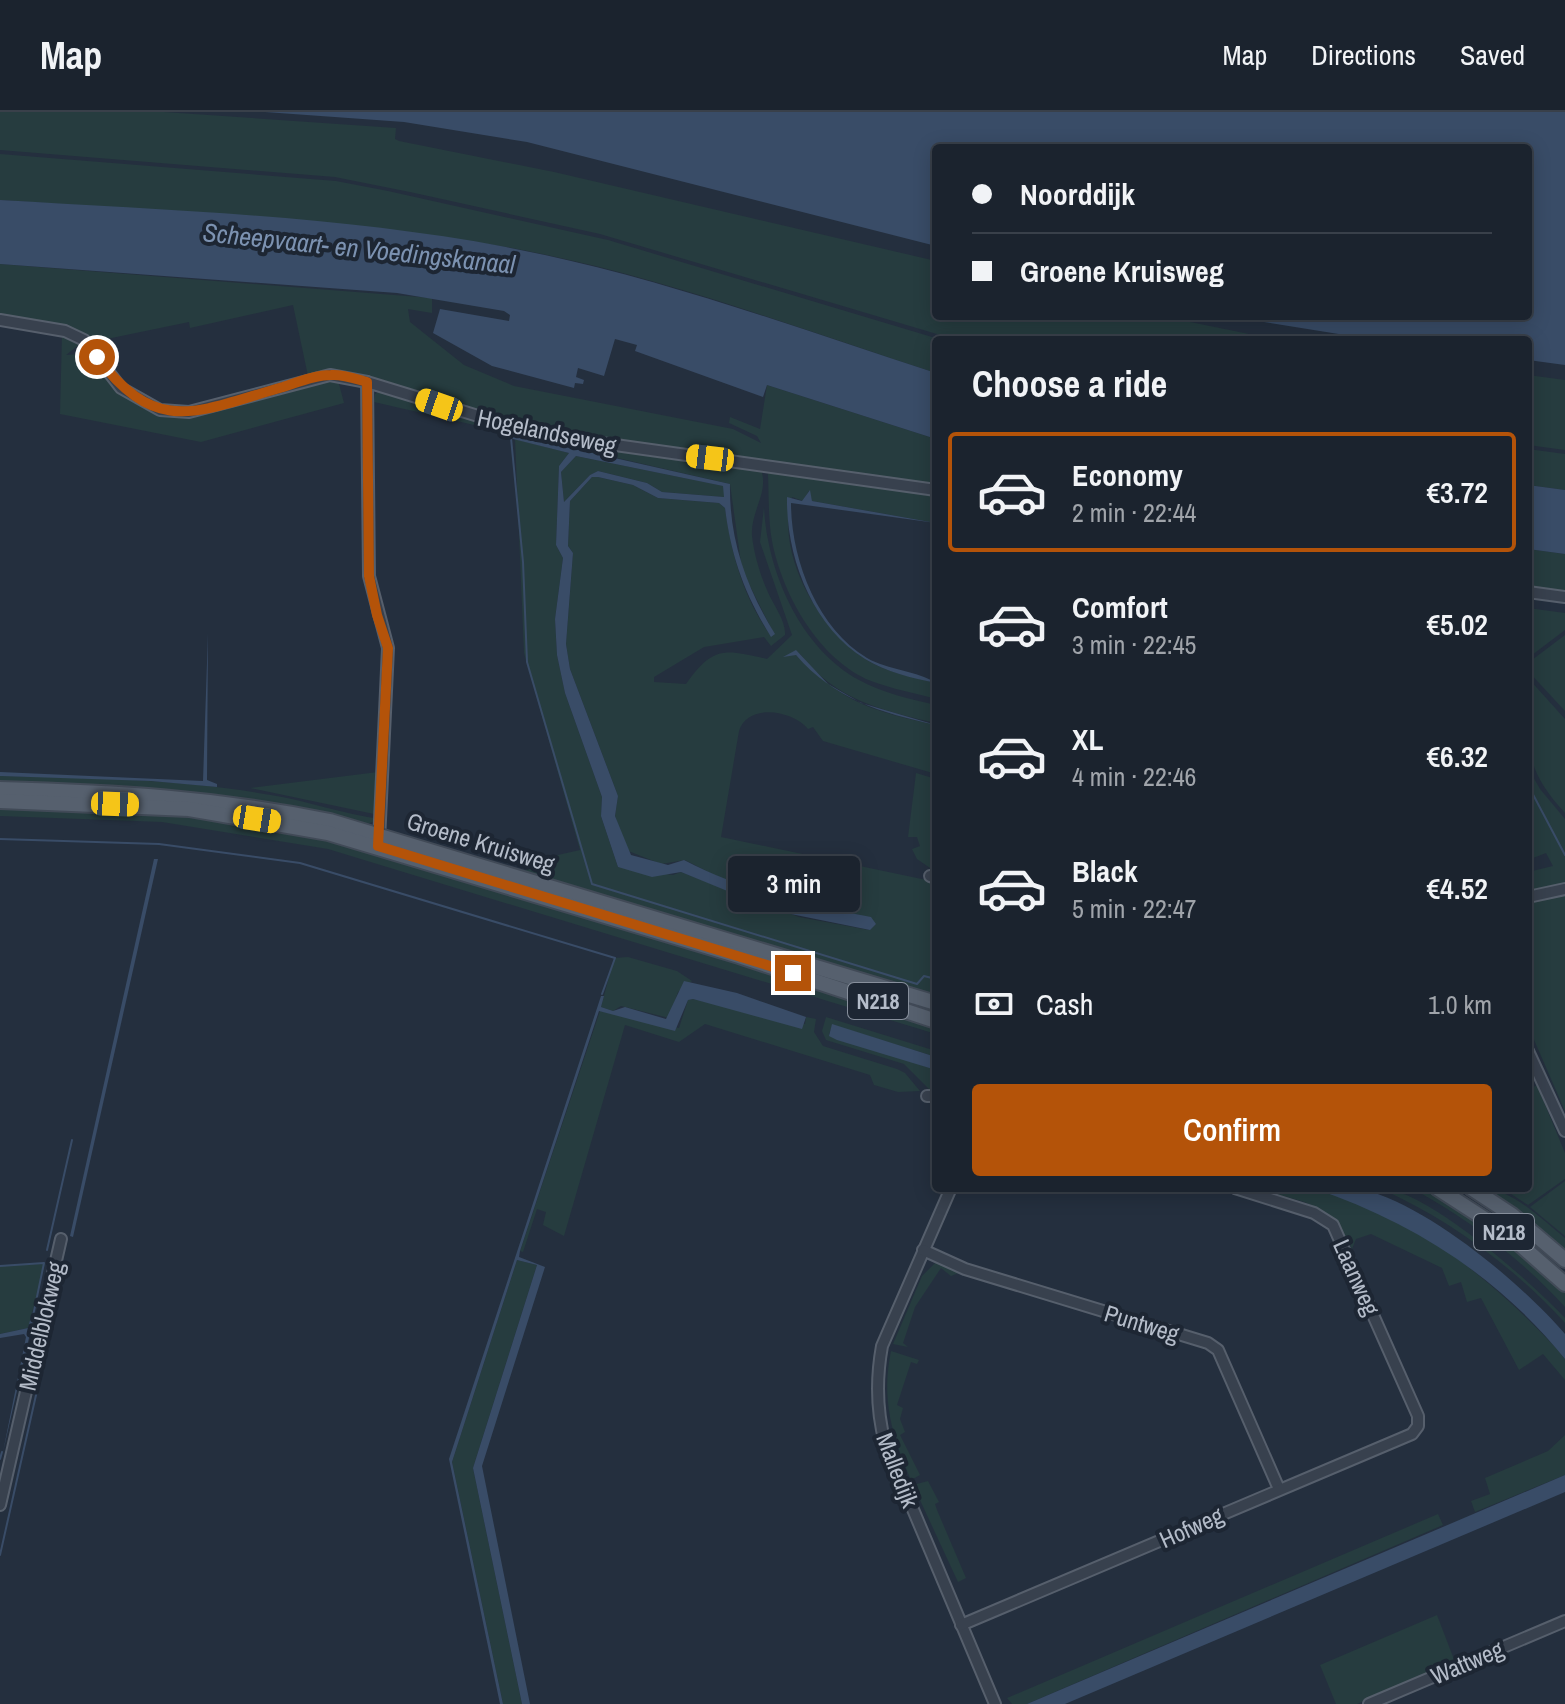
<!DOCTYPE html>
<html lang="en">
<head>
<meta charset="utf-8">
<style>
	:root { --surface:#1b232e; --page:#282f3a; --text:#f1f3f6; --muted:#a0a4aa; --line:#39404a; --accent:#b45309 }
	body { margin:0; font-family:"Archivo Narrow",sans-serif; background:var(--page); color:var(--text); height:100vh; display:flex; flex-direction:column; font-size:30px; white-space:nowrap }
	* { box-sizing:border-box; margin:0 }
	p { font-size:26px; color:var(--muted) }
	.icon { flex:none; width:44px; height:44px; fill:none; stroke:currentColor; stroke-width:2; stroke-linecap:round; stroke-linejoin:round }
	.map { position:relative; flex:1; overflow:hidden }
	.drawer { position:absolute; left:932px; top:224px; width:600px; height:856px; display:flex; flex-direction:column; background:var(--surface); border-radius:8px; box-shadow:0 4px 20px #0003,0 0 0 2px var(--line) }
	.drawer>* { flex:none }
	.guide { position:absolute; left:932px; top:32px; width:600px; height:176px; border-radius:8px; box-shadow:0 4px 20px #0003,0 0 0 2px var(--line); display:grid; align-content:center; height:176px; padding:0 40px; background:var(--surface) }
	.end { position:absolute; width:36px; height:36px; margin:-18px; border:10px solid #b45309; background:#fff; box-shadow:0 0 0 4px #fff }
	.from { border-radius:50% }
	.bubble { position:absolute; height:56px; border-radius:8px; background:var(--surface); box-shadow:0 4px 20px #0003,0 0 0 2px var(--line); font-size:26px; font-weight:600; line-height:56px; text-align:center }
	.car { position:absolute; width:24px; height:48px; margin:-24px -12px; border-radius:10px; box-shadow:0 0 6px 2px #0007; background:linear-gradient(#f5c518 24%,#345 0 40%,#f5c518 0 76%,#345 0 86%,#f5c518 0) }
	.guide b { display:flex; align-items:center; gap:28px; height:76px; font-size:30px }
	.guide b+b { border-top:2px solid var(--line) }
	.guide i { width:20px; height:20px; background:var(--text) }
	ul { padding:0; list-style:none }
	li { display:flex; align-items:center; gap:24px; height:120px; margin:0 16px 12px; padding:0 24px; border:4px solid transparent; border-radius:8px }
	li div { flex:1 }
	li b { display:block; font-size:30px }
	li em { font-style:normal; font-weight:600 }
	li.selected { border-color:var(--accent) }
	li>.icon { width:72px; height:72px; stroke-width:1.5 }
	h2 { padding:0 40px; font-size:36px; line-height:96px }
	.pay { display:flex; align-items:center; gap:20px; height:88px; padding:0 40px; font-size:30px }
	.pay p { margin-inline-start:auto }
	.action { display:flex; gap:16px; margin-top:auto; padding:16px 40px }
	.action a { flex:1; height:92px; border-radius:8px; background:var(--accent); color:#fff; font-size:32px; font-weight:600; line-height:92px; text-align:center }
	header { display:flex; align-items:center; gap:48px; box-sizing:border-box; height:112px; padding:0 40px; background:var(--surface); border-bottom:2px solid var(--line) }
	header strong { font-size:38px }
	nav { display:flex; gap:44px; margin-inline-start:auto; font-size:28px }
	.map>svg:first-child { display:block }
</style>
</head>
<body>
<header>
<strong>Map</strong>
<nav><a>Map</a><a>Directions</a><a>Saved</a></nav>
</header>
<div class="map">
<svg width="1565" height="1592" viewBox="0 0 1565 1592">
	<rect width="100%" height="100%" fill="#242f3e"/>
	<g fill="#263c3f">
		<polygon points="0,0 164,0 396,16 395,27 399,29 554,60 936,149 936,204 1161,204 1278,228 957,228 600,122 410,80 335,65 0,38"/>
		<path d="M0,42L336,69L388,79L608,128L942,228H936V261C794,215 654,161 506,135C339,106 169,100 0,88Z"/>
		<polygon points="0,152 432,186 432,201 408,197 410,210 464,253 514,274 733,317 761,331 757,324 729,311 730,305 760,317 767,273 936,327 936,374 549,319 339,260 308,264 293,193 190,216 189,210 97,229 66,214 0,203"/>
		<path d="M62,221L81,231L66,243L91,241C114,270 131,296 170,302L333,266L339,272L344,291L201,330L60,302Z"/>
		<polygon points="1528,263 1565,268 1565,338 1528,333"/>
		<path d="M380,279L508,317L759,353C772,378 750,398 752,424C754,442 760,462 767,478C773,493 786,508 785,523L771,534L764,525L704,535L654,565V570L686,572C713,534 724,537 767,547L792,523L760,430L764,395C767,459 800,536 859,568C882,581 911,587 936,593V611C883,599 834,587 800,542L796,543C846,592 869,598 936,613V662L823,629L813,615L808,617C792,598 748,591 739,619L721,725L936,770V840L931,856L936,858V888L522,760L549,745L580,738L524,541L515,327L569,341L559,354L556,433L563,446L555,507L557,543L565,581L602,685L601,704L618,755L673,763L681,760L799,805L869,818L876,812L860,803L778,788L716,764L685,748L661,752L626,738L615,704L618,684L570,557L566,532L573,441L568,434L570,389L592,365H598L633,373L658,386L719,391L725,396C732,444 743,485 771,524L774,522L742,458L730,372L374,290L375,282Z"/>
		<polygon points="1528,337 1565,342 1565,378 1528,373"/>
		<polygon points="576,344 724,374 724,385 662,380 647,371 598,359 590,363 564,390 561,360"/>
		<path d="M772,357L936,381V411L812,389L809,379L803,389L792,385C775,441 818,516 865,547C886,560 912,565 936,571V587C915,581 892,577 871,569C819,548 782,482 772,429C768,407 769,384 768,362Z"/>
		<polygon points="1528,437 1565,442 1565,482 1528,478"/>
		<polygon points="1528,496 1565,501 1565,518 1528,546"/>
		<polygon points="1565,523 1565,599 1528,559 1528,551"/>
		<path d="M1528,566L1565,607V701C1520,652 1528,629 1528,566Z"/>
		<polygon points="1528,656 1540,677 1565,707 1565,776 1528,784 1528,760 1553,754 1546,741 1528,748"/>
		<polygon points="378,660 374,702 250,676"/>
		<polygon points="916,661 936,667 936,760 917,747 912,737 920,734 917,725 908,725"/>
		<path d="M0,664C91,666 182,667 271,683C308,689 343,702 380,707L365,713L0,671Z"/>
		<polygon points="0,695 170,700 308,721 801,868 936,917 936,922 328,737 162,710 0,704"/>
		<polygon points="1565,781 1565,999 1528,914 1528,788"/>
		<polygon points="628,845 677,859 692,869 678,880 669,906 621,894 613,899 601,895 614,846"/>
		<polygon points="693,887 805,912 806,905 816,907 814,920 823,934 897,957 905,961 920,979 898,980 874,973 870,963 705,912 679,930 625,913 564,1124 543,1113 546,1100 537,1097 523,1140 520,1139 600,899 679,916 688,888"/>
		<polygon points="826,905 936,939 936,945 833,913 829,922 936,958 936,979 930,978 904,952 826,928 822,919"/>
		<polygon points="1537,973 1565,1041 1565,1067 1528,1093 1502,1076 1528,1076 1528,978"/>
		<polygon points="1565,1069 1565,1124 1530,1095"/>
		<path d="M1254,1076C1273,1076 1297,1072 1315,1077C1410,1099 1492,1168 1556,1236L1565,1247V1268L1543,1242L1519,1258L1481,1186L1467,1190L1461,1170L1449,1174L1442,1156L1371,1122L1356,1127L1352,1137C1330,1088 1301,1090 1254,1076Z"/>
		<path d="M1379,1076C1426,1076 1532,1171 1565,1206V1211C1513,1154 1449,1107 1379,1076Z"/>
		<path d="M1411,1076C1459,1076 1530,1146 1565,1179V1195C1520,1146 1469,1107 1411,1076Z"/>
		<path d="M1480,1076C1512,1076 1541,1107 1565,1126V1143Z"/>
		<polygon points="517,1148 537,1153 473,1356 522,1592 503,1592 452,1350"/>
		<polygon points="937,1149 961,1160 951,1164 941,1156 915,1195 903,1231 908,1235 893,1232 922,1164"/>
		<polygon points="45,1152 28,1216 0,1222 0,1153"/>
		<path d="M891,1239L919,1248L917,1252L911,1250L897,1293L903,1296L900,1307L905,1320L900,1323L920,1363L911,1368C892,1324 881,1287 891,1239Z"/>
		<polygon points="1565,1323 1565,1363 1475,1400 1471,1389 1490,1382 1485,1366 1548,1339"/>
		<polygon points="928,1369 939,1390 935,1392 937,1398 966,1466 958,1470 913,1373"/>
		<polygon points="1438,1402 1443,1413 1027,1592 1012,1592 1007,1586"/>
		<polygon points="1437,1503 1455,1550 1357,1592 1336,1592 1320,1553"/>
	</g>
	<g fill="#394c67" fill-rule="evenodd">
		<polygon points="265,0 1565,0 1565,253 1528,248 1528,228 1376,228 1226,204 1528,204 1528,36 936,36 936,134 527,30 404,10"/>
		<path d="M0,88C168,98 341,104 506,135C654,163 794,215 936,261V327L767,273L763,285L635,239L637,233L615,227L604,264L578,256L576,265L584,268L583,272L575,271L574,276L492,254L433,221L440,197L509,209L510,203L504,199L397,181L0,152Z"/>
		<path d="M508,322L730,372C729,427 746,475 775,522L771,525C745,483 731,445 725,396L719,391L658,386L633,373L598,365H592L570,389L568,434L573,441L566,532L570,557L618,684L615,704L631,743L668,753L684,748C753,783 798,790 871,805L876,812L870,818L776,799L681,760L652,765L618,755L601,704L602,685L565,581L557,543L555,507L563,446L556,433L559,354L569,341L513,327ZM576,344L723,374L724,385L662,380L647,371L598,359L590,363L564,390L561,360Z"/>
		<polygon points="1528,373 1565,378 1565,442 1528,437"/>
		<path d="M810,378L812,389L936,411L791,391C791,447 817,516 867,546C888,558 918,559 936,571C912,566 886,560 865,547C812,514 786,445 787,385L802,389Z"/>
		<polygon points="208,521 207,668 217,672 217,675 151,669 0,664 0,660 203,669"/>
		<path d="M796,538L828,572L861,591L936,613C881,601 834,587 796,543L783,545Z"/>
		<polygon points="154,747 158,747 73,1125 70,1124"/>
		<polygon points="684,869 737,881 806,905 802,917 693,887 688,888 675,919 599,899 520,1139 519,1145 545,1155 482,1354 530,1592 522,1592 473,1356 537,1153 517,1148 452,1350 503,1592 500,1592 449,1347 601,884 604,884 601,895 613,899 625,895 666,907"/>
		<polygon points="832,912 936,945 936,958 837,928 829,924"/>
		<path d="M1313,1076C1328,1076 1348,1073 1362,1077C1429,1094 1520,1170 1565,1222V1247C1499,1165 1413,1110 1313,1076Z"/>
		<polygon points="31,1204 34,1204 3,1340 26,1225 24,1222 0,1226 0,1222 28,1216"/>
		<polygon points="1565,1363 1565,1380 1065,1592 1027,1592"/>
	</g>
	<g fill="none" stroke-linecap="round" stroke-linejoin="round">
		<g stroke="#394c67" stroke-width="2">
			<polyline points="511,326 523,450 527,550 592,772 917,872 924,864 936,867"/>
			<polyline points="1528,673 1565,743"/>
			<polyline points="0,727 159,732 300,751 615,846 602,882"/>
			<polyline points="47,1138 72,1028"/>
			<polyline points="0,1154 44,1151 33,1204"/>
			<polyline points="0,1347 2,1340"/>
			<polyline points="0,1443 52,1212"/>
		</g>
		<defs>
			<g id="minor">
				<polyline points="0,208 65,219 84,228 121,276 160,298 189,300 330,263 367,270 537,322 936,378"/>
				<polyline points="367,270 369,464 388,536 379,729"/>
				<polyline points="1528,480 1565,485"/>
				<polyline points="930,764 936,766"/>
				<polyline points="1528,785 1565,777"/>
				<polyline points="1528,939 1565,1019"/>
				<polyline points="927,984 936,984"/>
				<path d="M951,1076L882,1234C876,1267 876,1297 885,1331L995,1592"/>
				<polyline points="923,1138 965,1157 1208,1231 1218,1238 1279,1377"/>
				<polyline points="0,1393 61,1127"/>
				<polyline points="961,1513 1412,1322 1418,1314 1418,1304 1333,1113 1314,1101 1235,1076"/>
				<polyline points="1369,1592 1565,1509"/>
			</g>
			<g id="major">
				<path d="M0,677C115,680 217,686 330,709L936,891"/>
				<polyline points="0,689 189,697 328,721 739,844 936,909"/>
				<polyline points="1437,1076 1508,1122 1565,1172"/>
				<polyline points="1471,1076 1512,1103 1565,1148"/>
			</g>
		</defs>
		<use href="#minor" stroke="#565f6c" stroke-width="14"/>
		<use href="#major" stroke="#414a57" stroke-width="18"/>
		<use href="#minor" stroke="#38414e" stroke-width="10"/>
		<use href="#major" stroke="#56606e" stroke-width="14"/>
	</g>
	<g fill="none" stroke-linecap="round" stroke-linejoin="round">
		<path stroke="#b45309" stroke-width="10" d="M97,245C158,326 198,299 283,275C298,270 315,263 331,263C343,262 356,267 367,270L369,464L377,503L388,536L378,734L793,861"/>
	</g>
	<g text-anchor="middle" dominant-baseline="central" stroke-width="8" stroke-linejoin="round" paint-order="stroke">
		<g fill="#1d2633" stroke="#878f9c" stroke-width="2">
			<rect x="848" y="871" width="60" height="36" rx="6"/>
			<rect x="1474" y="1102" width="60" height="36" rx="6"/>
		</g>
		<g font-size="22" font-weight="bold" fill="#b4bcc9">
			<text x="878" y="889">N218</text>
			<text x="1504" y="1120">N218</text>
		</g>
		<g font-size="24" fill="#b4bcc9" stroke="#1d2633">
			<text transform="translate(547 319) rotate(12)">Hogelandseweg</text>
			<text transform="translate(481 730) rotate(17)">Groene Kruisweg</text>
			<text transform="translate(1357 1165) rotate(66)">Laanweg</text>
			<text transform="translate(1142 1211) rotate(17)">Puntweg</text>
			<text transform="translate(41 1214) rotate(-77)">Middelblokweg</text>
			<text transform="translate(898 1358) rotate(69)">Malledijk</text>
			<text transform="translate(1191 1415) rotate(-24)">Hofweg</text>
			<text transform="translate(1467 1550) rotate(-23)">Wattweg</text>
		</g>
		<g font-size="26" font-style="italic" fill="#7c92b1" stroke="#1d2633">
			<text transform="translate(359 136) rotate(6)">Scheepvaart- en Voedingskanaal</text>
		</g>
	</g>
</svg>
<i class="end from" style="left:97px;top:245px"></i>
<i class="end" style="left:793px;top:861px"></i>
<div class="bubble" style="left:728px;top:744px;width:132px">3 min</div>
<i class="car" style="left:439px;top:293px;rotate:289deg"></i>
<i class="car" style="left:710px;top:346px;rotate:277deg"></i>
<i class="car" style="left:115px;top:692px;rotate:92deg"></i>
<i class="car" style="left:257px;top:707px;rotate:99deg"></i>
<div class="guide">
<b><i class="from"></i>Noorddijk</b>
<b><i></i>Groene Kruisweg</b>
</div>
<section class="drawer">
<h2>Choose a ride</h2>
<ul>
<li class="selected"><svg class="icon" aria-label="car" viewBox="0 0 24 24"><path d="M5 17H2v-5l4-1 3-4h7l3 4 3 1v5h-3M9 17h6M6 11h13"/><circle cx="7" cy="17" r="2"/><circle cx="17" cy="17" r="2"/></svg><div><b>Economy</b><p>2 min · 22:44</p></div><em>€3.72</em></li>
<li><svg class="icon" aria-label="car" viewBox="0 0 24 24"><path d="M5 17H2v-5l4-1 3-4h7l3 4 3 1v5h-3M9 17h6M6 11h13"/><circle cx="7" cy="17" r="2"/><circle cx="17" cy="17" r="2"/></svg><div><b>Comfort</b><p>3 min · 22:45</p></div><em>€5.02</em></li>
<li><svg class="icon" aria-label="car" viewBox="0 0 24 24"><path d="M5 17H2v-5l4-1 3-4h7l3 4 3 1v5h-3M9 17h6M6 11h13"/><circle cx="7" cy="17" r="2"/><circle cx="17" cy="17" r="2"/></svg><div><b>XL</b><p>4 min · 22:46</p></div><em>€6.32</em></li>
<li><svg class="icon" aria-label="car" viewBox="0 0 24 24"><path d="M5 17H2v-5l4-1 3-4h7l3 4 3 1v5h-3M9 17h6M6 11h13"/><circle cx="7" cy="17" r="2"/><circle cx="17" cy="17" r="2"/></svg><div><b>Black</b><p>5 min · 22:47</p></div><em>€4.52</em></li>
</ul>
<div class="pay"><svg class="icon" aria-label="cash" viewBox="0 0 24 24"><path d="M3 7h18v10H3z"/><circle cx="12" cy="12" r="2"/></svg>Cash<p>1.0 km</p></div>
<div class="action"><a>Confirm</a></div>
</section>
</div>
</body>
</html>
